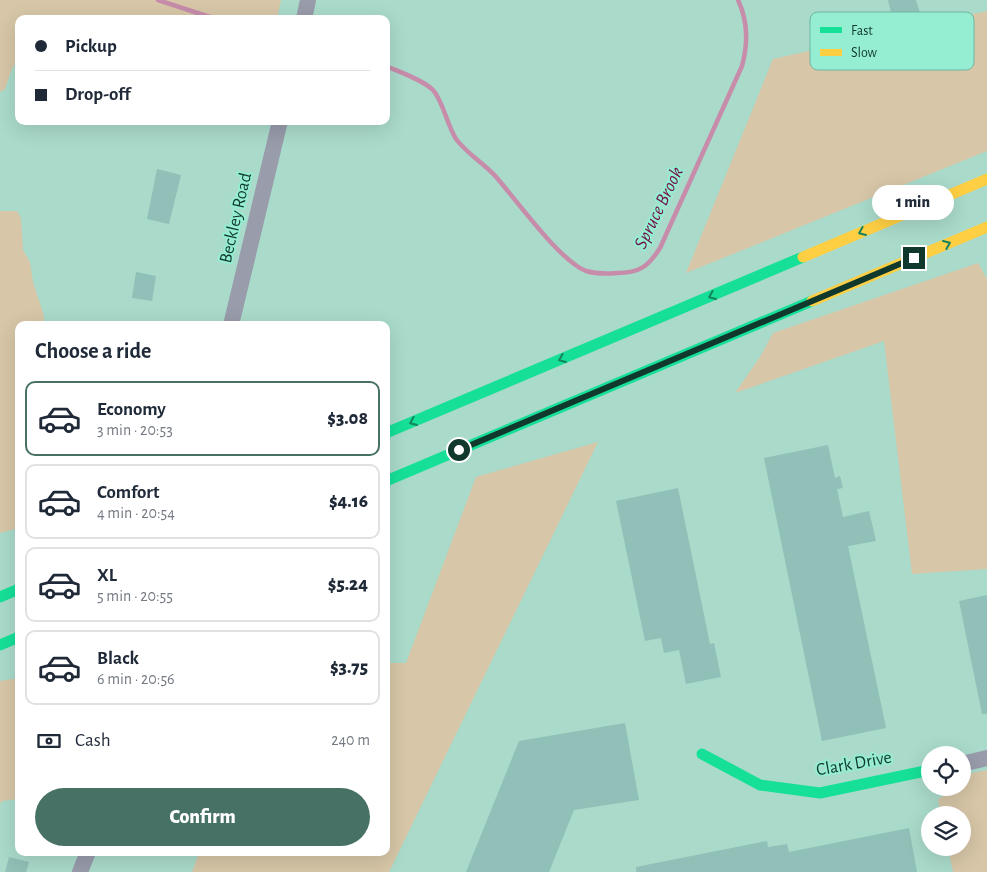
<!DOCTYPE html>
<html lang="en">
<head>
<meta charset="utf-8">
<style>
	:root { --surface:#fff; --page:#f6f6f7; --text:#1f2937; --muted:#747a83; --line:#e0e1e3; --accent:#467164 }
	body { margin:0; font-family:"Alegreya Sans",sans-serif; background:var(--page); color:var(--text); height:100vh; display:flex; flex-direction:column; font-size:19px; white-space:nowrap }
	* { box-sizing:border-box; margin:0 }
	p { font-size:16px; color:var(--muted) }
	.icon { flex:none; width:28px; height:28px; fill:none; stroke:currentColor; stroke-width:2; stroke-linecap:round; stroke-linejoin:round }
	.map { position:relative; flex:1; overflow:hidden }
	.details { position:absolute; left:15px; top:321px; width:375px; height:535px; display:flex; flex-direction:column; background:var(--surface); border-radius:10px; box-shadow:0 5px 20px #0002 }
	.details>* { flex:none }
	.banner { position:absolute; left:15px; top:15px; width:375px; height:110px; border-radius:10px; box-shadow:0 5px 20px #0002; display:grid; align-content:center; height:110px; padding:0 20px; background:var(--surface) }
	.tools { position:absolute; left:921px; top:746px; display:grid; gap:10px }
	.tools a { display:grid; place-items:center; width:50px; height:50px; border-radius:50%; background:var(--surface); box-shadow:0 5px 20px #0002; font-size:25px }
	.end { position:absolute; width:22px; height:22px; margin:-11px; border:6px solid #11382d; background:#fff; box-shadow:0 0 0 2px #fff }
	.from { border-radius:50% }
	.bubble { position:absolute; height:35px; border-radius:18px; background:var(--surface); box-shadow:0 5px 20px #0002; font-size:16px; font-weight:800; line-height:35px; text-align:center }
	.banner b { display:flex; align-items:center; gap:18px; height:48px; font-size:19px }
	.banner b+b { border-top:1px solid var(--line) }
	.banner i { width:12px; height:12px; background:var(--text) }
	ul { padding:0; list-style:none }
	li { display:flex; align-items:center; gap:15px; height:75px; margin:0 10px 8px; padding:0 10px; border:2px solid var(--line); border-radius:10px }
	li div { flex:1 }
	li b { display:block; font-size:19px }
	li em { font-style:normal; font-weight:800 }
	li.on { border-color:var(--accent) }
	li>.icon { width:45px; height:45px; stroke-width:1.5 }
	h2 { padding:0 20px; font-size:22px; line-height:60px }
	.pay { display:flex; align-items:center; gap:12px; height:55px; padding:0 20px; font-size:19px }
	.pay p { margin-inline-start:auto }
	.cta { display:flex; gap:10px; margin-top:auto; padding:10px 20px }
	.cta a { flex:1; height:58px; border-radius:30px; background:var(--accent); color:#fff; font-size:20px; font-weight:800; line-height:58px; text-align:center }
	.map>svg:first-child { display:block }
</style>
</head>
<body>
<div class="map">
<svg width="987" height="872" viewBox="0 0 987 872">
	<rect width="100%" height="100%" fill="#a9daca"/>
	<g fill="#d7c6a7">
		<polygon points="0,0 281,0 277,19 19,19 19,56 11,71 5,89 0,92"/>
		<polygon points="987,11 987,151 686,273 773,59"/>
		<polygon points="0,211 17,211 21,218 23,250 30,262 33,282 44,316 44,325 19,325 19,528 0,533"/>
		<polygon points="978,263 987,279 987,569 912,574 884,341 735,393 760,357 773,333"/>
		<polygon points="598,442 389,872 192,872 199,853 386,852 386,663 406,663 476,477"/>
		<polygon points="19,678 19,799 2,801 0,804 0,681"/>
		<polygon points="987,770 987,872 953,872 948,848 962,848 962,815 941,815 938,799 948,794 951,788 962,788 963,775"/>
	</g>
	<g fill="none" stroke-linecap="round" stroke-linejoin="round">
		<g stroke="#c68caa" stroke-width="4.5">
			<polyline points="158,0 216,19"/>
			<path d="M386,66C400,72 423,80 433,90C443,101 447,125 456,139C467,154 485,164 497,178C517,201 560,261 586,271C596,274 607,274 617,273C639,273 648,267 660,248L742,66C748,44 748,21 738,0"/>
		</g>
	</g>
	<g fill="#90c0b7">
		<polygon points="888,0 916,0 920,13 893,20"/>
		<polygon points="157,169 181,175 169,224 147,219"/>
		<polygon points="136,272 156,276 152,301 132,298"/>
		<polygon points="828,445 835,478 840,476 843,488 837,489 843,517 869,511 876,541 848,546 886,728 822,741 764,458"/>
		<polygon points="678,488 710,644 714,643 721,677 686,684 679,650 664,653 661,638 645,641 616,501"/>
		<polygon points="987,595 987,714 982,714 959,601"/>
		<polygon points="625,723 639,800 574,810 549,872 466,872 519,741"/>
		<polygon points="909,828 917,872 636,872 636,867 767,841 768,847 787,844 789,852"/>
		<polygon points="9,857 29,862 26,872 5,872"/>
	</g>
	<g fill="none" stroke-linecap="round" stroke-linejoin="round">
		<g stroke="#989cab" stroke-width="16">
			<polyline points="304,19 308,0"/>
			<polyline points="231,325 280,121"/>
			<polyline points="962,764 987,758"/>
			<polyline points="80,872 88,852"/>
		</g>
		<g stroke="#16e098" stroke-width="11">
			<polyline points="386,433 803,257"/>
			<polyline points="386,481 812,301"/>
			<polyline points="0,597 19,589"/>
			<polyline points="0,645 19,637"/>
			<polyline points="702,754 760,785 820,793 930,770"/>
		</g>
		<g stroke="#ffcf43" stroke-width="11">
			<polyline points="803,257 987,179"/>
			<polyline points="812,301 987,227"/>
		</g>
	</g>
	<defs><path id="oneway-chevron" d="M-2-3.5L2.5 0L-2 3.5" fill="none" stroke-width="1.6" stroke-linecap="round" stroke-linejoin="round" transform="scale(1.25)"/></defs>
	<g stroke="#13845d">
		<use href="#oneway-chevron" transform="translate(862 232) rotate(157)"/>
		<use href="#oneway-chevron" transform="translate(947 244) rotate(-23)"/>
		<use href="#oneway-chevron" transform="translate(712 296) rotate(157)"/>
		<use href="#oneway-chevron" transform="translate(562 359) rotate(157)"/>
		<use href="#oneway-chevron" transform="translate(413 422) rotate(157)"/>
	</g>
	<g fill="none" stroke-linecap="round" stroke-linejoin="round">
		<polyline stroke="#11382d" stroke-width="6" points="459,450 914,258"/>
	</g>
	<g text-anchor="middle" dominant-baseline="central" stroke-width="4" stroke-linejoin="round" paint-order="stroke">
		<g font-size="18" fill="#11382d" stroke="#95eed2">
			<text transform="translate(236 218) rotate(-77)">Beckley Road</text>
			<text transform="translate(854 764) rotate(-10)">Clark Drive</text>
		</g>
		<g font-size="19" font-style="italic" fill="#73144a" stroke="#95eed2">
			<text transform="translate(659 208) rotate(-64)">Spruce Brook</text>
		</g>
	</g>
	<rect x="810" y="12" width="164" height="58" rx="8" fill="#95eed2" stroke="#6db7a0" stroke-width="1"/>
	<rect x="820" y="27" width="22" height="6" fill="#16e098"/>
	<rect x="820" y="49" width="22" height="7" fill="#ffcf43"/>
	<g font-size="14" fill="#11382d">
		<text x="851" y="35">Fast</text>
		<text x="851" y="57">Slow</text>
	</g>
</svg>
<div class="tools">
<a><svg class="icon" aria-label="locate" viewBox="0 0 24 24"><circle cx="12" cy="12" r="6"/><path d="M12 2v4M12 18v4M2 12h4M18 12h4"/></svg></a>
<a><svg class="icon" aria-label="layers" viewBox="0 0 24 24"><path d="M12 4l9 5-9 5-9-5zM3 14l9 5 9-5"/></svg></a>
</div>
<i class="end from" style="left:459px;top:450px"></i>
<i class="end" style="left:914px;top:258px"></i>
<div class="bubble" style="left:872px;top:185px;width:82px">1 min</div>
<div class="banner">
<b><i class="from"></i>Pickup</b>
<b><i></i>Drop-off</b>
</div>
<section class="details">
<h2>Choose a ride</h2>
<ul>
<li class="on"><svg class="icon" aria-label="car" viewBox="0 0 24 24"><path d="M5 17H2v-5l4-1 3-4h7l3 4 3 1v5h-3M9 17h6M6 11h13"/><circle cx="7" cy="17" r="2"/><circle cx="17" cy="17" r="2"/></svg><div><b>Economy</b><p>3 min · 20:53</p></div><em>$3.08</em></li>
<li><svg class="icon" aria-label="car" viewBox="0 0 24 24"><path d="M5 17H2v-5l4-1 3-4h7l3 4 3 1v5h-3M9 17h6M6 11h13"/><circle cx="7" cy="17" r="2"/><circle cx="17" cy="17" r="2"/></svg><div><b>Comfort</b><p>4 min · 20:54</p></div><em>$4.16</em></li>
<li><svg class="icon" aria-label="car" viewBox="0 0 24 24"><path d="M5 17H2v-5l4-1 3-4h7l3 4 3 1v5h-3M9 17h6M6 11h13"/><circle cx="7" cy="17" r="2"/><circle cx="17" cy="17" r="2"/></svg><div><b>XL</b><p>5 min · 20:55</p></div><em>$5.24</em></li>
<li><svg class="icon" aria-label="car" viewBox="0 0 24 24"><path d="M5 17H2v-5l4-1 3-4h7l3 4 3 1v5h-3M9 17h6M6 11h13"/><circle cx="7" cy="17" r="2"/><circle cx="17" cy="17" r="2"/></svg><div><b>Black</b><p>6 min · 20:56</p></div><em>$3.75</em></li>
</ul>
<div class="pay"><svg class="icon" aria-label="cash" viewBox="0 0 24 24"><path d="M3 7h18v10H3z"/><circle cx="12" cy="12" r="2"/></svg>Cash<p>240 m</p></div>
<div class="cta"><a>Confirm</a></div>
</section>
</div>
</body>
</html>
